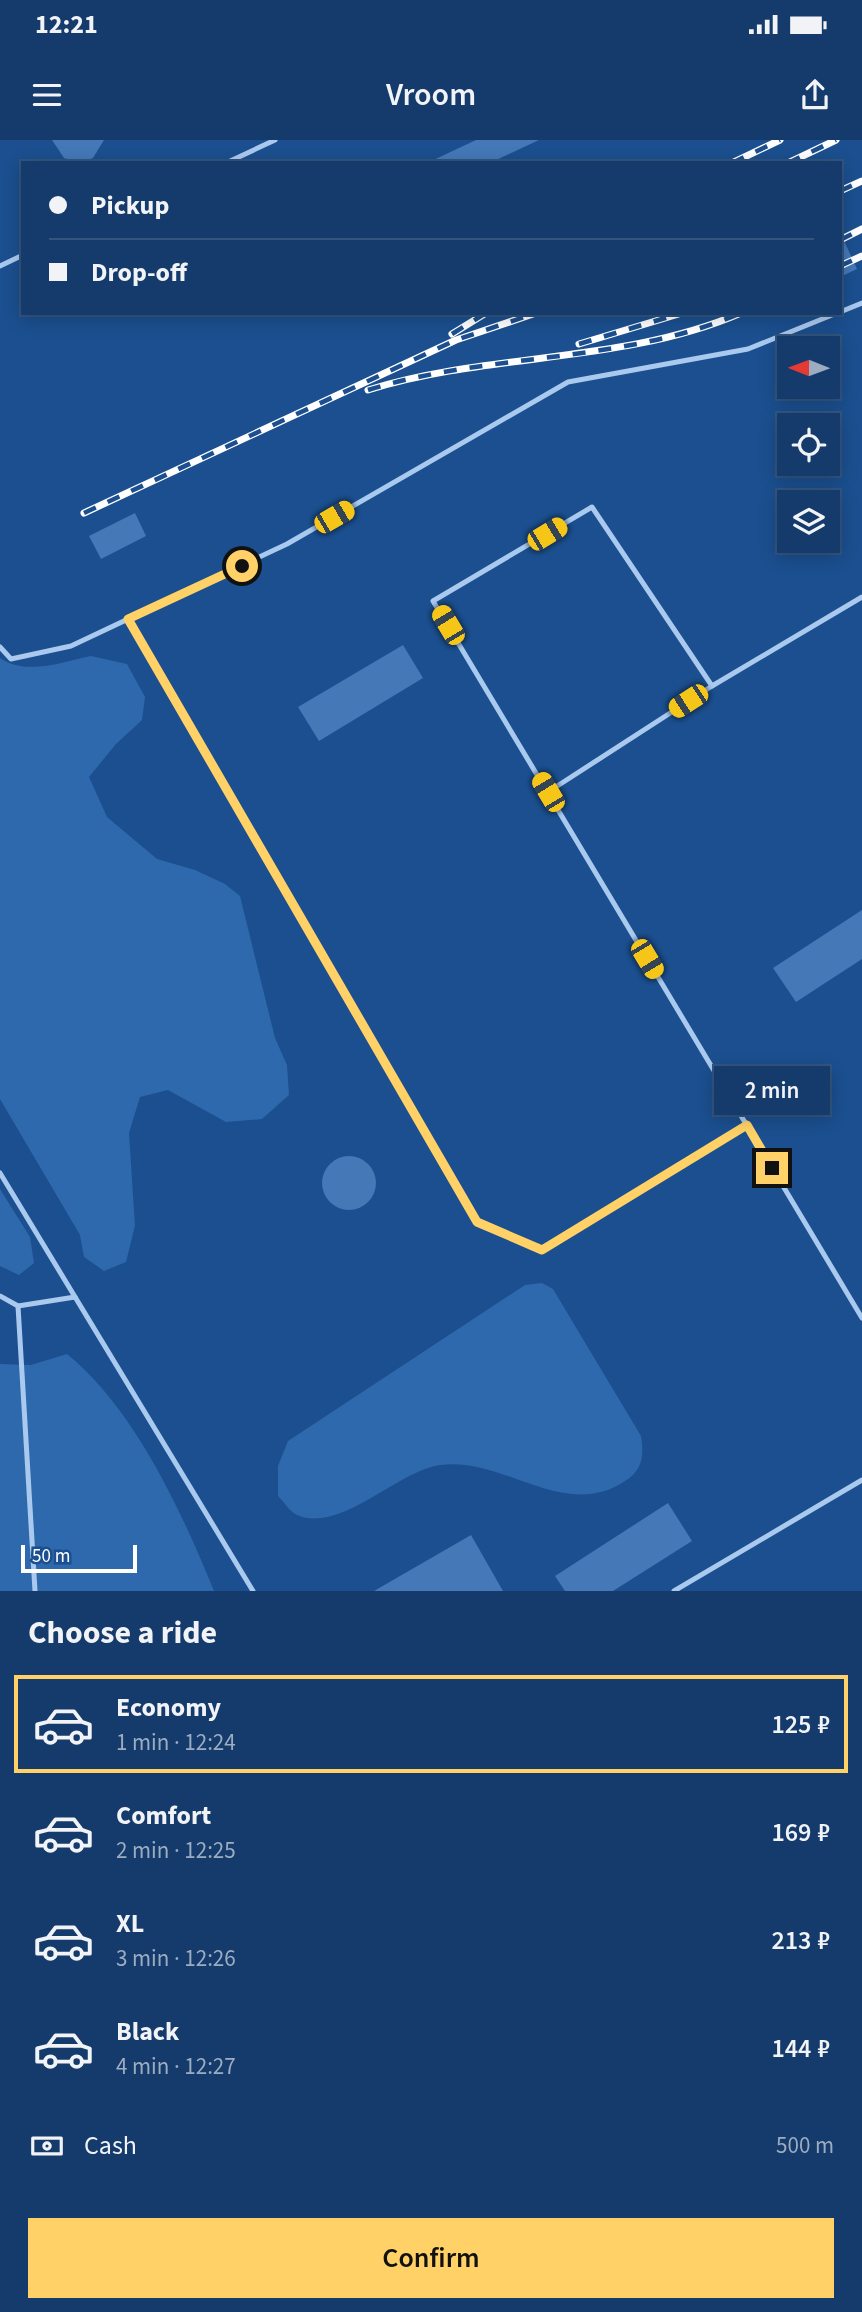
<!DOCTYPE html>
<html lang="en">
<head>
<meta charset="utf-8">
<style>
	:root { --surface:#143b6b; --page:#214673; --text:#f1f3f6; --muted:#9dadc1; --line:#33557e; --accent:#ffd166 }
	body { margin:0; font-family:"Source Sans 3",sans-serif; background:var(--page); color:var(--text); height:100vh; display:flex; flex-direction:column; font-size:26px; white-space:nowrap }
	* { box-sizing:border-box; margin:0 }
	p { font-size:23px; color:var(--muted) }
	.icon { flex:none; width:38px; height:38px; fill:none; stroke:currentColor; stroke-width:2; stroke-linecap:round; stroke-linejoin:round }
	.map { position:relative; height:1451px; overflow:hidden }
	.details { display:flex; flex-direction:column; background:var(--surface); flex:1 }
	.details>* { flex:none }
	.banner { position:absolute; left:21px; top:21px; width:821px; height:154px; border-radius:0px; box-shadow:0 4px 18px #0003,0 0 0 2px var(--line); display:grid; align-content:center; height:154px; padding:0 28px; background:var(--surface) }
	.needle { width:46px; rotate:271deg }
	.fabs { position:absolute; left:777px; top:196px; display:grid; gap:14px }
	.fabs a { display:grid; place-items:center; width:63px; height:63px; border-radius:0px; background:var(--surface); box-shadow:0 4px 18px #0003,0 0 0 2px var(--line); font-size:35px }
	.scale { position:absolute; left:21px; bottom:18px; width:116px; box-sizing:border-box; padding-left:7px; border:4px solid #fff; border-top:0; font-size:19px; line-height:24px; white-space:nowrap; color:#fff; -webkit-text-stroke:5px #1b4f8f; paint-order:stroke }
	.end { position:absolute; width:32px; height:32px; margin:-16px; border:9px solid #ffd166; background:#111; box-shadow:0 0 0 4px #111 }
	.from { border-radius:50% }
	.bubble { position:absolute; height:49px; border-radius:0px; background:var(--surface); box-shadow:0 4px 18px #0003,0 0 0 2px var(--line); font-size:23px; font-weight:600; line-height:49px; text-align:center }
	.car { position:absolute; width:21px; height:42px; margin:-21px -10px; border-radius:9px; box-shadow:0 0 5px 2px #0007; background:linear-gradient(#f5c518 24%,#345 0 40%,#f5c518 0 76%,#345 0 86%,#f5c518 0) }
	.banner b { display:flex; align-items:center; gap:24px; height:66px; font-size:26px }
	.banner b+b { border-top:2px solid var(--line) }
	.banner i { width:18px; height:18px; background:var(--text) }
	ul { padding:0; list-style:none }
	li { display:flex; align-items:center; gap:21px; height:98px; margin:0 14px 10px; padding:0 14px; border:4px solid transparent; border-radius:0px }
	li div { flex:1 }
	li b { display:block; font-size:26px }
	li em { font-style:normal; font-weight:600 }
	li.on { border-color:var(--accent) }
	li>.icon { width:63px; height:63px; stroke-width:1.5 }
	h2 { padding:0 28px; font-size:32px; line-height:84px }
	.pay { display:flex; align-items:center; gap:18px; height:77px; padding:0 28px; font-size:26px }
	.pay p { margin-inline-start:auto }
	.cta { display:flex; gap:14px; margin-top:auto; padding:14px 28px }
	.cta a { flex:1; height:80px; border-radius:0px; background:var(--accent); color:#111; font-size:28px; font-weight:600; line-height:80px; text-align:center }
	.status { display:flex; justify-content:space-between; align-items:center; height:49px; padding:0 35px; background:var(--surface); direction:ltr }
	.status svg { height:19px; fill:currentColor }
	header { display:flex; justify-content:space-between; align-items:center; height:91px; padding:0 28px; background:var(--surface); font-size:32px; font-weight:600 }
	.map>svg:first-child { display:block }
</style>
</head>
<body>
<div class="status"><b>12:21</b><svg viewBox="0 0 49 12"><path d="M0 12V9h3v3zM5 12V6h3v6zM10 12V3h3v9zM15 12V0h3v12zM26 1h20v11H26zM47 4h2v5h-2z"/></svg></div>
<header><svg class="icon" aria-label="menu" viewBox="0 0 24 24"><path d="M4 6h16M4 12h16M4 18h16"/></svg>Vroom<svg class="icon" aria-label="share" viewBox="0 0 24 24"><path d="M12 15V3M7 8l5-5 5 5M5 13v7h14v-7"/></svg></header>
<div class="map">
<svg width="862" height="1451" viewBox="0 0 862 1451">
	<rect width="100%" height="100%" fill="#1b4f8f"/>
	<g fill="#2e69ad">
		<path d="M91,516L127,524L145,557L142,580L116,604L89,637L107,677L157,719L195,730L225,744L240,756L275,898L287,925L289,955L262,979L226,982L168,950L140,957L129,993L135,1086L126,1122L104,1131L84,1117L80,1095L0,959V518C27,536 62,522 91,516Z"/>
		<polygon points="0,1049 30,1097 34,1123 19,1135 0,1126"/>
		<path d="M542,1143L553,1149L641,1296C644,1315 643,1330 625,1341C564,1382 504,1316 440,1325C397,1331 340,1394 297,1375C290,1372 284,1362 278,1356V1326L288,1301L525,1145Z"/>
		<path d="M67,1214C134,1268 182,1372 214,1451H0V1224L31,1225Z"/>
	</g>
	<g fill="#4478b7">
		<polygon points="52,0 104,0 93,18 80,23 64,18"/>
		<polygon points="476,0 539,0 490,23 427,23"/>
		<polygon points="840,92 857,129 840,137"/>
		<polygon points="135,373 146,396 101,419 89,396"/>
		<polygon points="403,505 423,538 319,601 298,567"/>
		<polygon points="862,770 862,819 796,862 773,828"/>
		<circle cx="349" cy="1043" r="27"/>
		<polygon points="668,1363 692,1401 613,1451 565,1451 555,1436"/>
		<polygon points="471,1395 503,1451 374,1451"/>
	</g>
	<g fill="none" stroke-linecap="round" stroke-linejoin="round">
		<g stroke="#a9c9ee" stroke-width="5">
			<polyline points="226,23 275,0"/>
			<polyline points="0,126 23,115"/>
			<polyline points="840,172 862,163"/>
			<polyline points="128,479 477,1082 542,1110 747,985"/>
			<polyline points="0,507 11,519 71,506 287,404 568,242 748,209 837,173"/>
			<polyline points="712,546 592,367 433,461 862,1178"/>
			<polyline points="548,652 712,546 862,457"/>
			<polyline points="0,1033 253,1451"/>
			<polyline points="0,1156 18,1166 75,1157"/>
			<polyline points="18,1166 35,1451"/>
			<polyline points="674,1451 862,1340"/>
		</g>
		<defs>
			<g id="rail">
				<polyline points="732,23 780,0"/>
				<polyline points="788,23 836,0"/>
				<polyline points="840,51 862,41"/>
				<polyline points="840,100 862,89"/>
				<polyline points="840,126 862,116"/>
				<polyline points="452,194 486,173"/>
				<polyline points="579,204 682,173"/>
				<path d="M368,250C490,212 623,224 741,173"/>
				<polyline points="84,373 456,200 536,173"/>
			</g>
		</defs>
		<use href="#rail" stroke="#fff" stroke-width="7"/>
		<use href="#rail" stroke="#1b4f8f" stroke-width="4.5" stroke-dasharray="13" stroke-linecap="butt"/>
	</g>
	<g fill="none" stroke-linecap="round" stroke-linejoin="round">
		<polyline stroke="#ffd166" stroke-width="9" points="242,426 128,479 477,1082 542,1110 747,985 772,1028"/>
	</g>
</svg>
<div class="fabs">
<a><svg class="needle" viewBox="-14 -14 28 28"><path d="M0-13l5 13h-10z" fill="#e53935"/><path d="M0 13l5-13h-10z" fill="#9dadc1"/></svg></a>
<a><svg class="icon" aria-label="locate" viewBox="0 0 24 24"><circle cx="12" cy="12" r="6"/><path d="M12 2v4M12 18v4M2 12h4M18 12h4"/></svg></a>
<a><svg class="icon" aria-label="layers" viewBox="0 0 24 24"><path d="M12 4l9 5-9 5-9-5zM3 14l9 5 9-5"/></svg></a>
</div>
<div class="scale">50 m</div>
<i class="end from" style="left:242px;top:426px"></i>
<i class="end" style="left:772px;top:1028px"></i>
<div class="bubble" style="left:714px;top:926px;width:116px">2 min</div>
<i class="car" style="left:334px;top:377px;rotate:60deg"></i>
<i class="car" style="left:547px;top:394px;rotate:59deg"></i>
<i class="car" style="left:448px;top:485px;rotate:329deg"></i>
<i class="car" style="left:688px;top:561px;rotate:237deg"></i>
<i class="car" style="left:548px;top:652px;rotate:329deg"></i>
<i class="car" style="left:647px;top:819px;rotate:149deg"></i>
<div class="banner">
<b><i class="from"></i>Pickup</b>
<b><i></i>Drop-off</b>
</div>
</div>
<section class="details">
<h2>Choose a ride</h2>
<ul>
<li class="on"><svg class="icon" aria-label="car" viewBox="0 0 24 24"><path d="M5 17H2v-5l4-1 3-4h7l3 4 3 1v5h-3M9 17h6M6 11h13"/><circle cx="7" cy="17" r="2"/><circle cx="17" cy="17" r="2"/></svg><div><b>Economy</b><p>1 min · 12:24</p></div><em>125 ₽</em></li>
<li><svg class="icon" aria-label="car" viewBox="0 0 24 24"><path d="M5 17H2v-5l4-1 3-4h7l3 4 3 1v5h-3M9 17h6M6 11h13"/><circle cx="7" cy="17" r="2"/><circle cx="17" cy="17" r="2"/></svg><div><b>Comfort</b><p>2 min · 12:25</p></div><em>169 ₽</em></li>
<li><svg class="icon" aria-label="car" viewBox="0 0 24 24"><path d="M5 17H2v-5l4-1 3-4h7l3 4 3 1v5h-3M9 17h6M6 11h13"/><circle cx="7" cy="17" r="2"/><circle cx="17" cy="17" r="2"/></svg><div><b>XL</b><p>3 min · 12:26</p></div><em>213 ₽</em></li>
<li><svg class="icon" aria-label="car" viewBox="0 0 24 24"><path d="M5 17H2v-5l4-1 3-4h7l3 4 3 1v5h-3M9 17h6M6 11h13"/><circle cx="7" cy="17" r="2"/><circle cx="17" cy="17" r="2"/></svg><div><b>Black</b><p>4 min · 12:27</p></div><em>144 ₽</em></li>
</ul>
<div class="pay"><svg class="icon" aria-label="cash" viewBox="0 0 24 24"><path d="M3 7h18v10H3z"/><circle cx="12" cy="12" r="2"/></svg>Cash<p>500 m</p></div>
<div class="cta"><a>Confirm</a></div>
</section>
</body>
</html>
